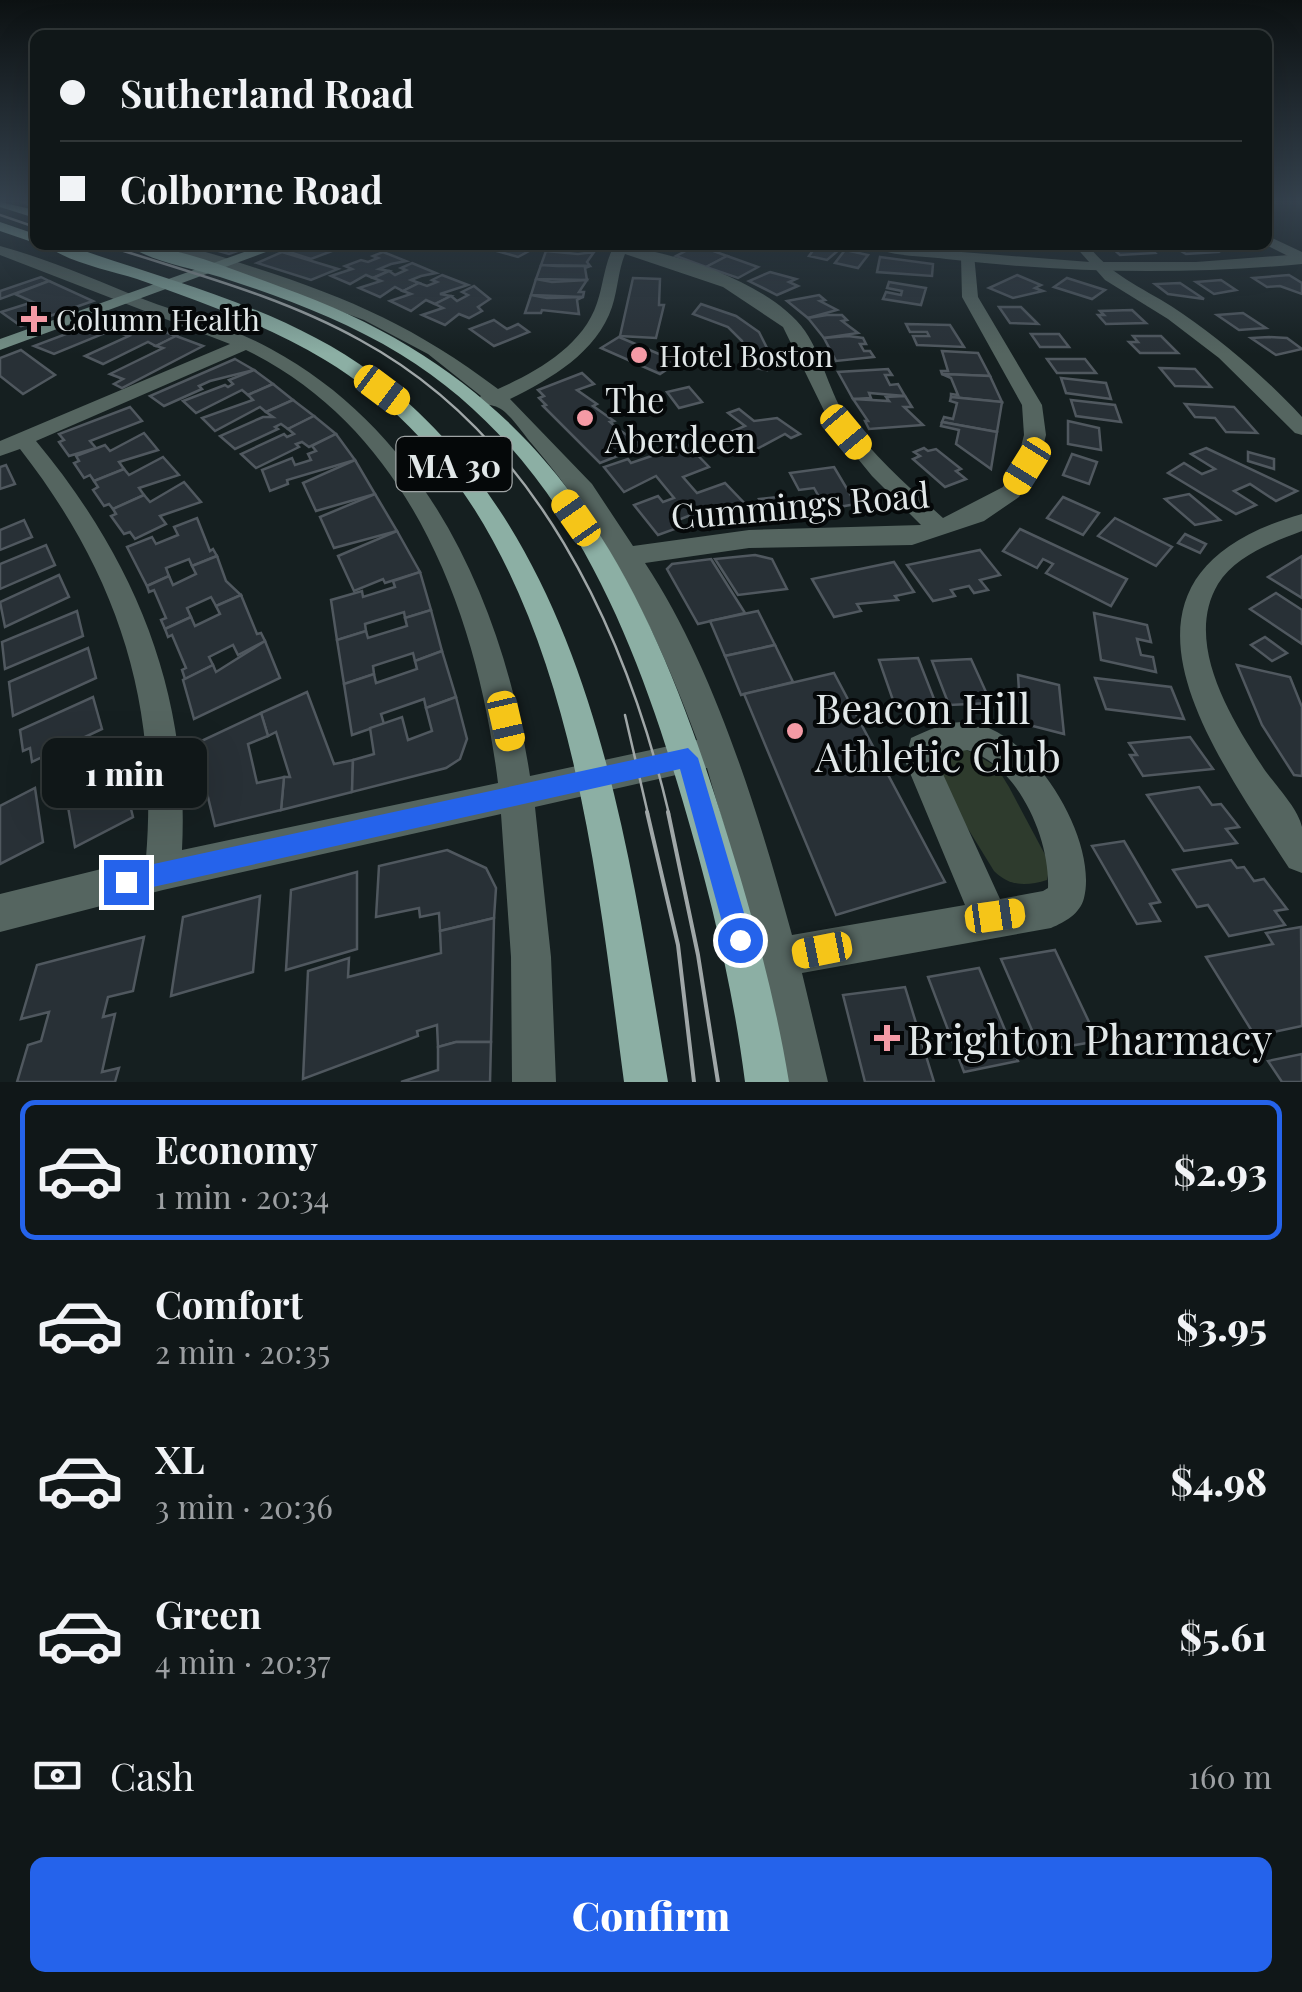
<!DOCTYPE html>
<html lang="en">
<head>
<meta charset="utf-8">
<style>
	:root { --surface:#101718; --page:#1e2425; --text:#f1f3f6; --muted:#9c9fa2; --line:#303637; --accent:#2563eb }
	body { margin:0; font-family:"Playfair Display",serif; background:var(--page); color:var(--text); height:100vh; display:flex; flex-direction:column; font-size:38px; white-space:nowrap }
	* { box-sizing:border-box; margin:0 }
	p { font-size:32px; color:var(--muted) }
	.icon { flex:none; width:55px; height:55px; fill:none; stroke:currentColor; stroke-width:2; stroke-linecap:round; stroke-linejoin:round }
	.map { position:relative; height:1082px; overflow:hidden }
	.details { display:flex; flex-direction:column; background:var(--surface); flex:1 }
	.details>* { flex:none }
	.hud { position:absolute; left:30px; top:30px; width:1242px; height:220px; border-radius:15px; box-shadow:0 10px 40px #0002,0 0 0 2px var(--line); display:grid; align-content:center; height:220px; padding:0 30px; background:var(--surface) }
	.end { position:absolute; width:45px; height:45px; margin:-22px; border:12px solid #2563eb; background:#fff; box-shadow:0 0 0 5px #fff }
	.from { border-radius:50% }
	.bubble { position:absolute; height:70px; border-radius:15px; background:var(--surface); box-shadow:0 10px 40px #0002,0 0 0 2px var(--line); font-size:32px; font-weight:800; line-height:70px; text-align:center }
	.car { position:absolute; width:30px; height:60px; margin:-30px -15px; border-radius:12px; box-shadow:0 0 8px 2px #0007; background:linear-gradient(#f5c518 24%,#345 0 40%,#f5c518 0 76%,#345 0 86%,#f5c518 0) }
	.hud b { display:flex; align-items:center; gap:35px; height:95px; font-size:38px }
	.hud b+b { border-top:2px solid var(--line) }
	.hud i { width:25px; height:25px; background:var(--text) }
	ul { padding:18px 0 0; list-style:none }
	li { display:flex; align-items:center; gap:30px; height:140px; margin:0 20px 15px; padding:0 10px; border:5px solid transparent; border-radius:15px }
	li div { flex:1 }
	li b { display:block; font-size:38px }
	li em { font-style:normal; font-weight:800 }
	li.current { border-color:var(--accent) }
	li>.icon { width:90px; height:90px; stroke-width:1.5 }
	.pay { display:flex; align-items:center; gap:25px; height:110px; padding:0 30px; font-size:38px }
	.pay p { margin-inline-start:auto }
	.action { display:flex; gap:20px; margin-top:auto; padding:20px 30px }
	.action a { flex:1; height:115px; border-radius:15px; background:var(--accent); color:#fff; font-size:40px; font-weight:800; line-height:115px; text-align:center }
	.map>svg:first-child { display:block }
</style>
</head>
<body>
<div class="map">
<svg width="1302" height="1082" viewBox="0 0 1302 1082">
	<rect width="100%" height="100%" fill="#151f20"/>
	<path fill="#2e3b2d" d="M965,749L996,766L1009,787L1050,864L1047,880C1027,886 1010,887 994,871L933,772L935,757Z"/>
	<g fill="#283036" stroke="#50585f" stroke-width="2.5">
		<polygon points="215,245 255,245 229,254 208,248"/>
		<polygon points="302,245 342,245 345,246 311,259 286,251"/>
		<polygon points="502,245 540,245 518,257 497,251"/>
		<polygon points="697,245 727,256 706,267 676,256"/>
		<polygon points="817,245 827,245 841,248 827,260 809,256"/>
		<polygon points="1109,245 1148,246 1155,253 1120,255"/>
		<polygon points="1171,245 1206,245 1217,252 1186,254"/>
		<polygon points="845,250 868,255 858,268 835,263"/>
		<polygon points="546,251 578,254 594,252 587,262 590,266 541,265"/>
		<polygon points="282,252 338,269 311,280 257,263"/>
		<polygon points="383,252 406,261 391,264 379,269 389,271 373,278 366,275 350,284 331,276 352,269 345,266 361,260 368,262 378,258 373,256"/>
		<polygon points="727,256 758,267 738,278 706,267"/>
		<polygon points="880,257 933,264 932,276 877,272"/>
		<polygon points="412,263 436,273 421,276 411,280 419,283 403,291 395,287 380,297 359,288 381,281 373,278 389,271 395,275 406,270 401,268"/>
		<polygon points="541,265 557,266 590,266 585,268 587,280 536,279"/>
		<polygon points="770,272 796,279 789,282 798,286 777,295 749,281"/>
		<polygon points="442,275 468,285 440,294 451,296 435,304 426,300 411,311 390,301 411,294 403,291 419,283 427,286 437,282 432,280"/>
		<polygon points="1017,275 1041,285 1035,288 1043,291 1013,298 989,288"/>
		<polygon points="1289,275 1302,283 1302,294 1280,286 1267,287 1253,278"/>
		<polygon points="41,277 49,281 0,299 0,291"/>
		<polygon points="633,278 660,279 659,305 664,305 656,338 620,336"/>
		<polygon points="1067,278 1105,290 1092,299 1054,287"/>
		<polygon points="536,279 552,282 587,280 579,292 584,292 583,297 531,295"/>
		<polygon points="1221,280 1236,290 1214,294 1196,282"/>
		<polygon points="49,281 93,301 21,326 1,312 33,302 15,294"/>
		<polygon points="889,282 926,288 921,305 883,299 886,292 901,295 902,291 887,288"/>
		<polygon points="1180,283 1204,299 1168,294 1155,284"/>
		<polygon points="474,286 490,299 478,307 482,311 469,318 459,314 445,325 422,315 443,308 435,304 451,296 457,301 468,295 462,292"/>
		<polygon points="531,295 547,298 583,297 577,300 579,314 542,310 541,313 525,313"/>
		<polygon points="819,295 825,300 820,301 837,310 808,318 787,301"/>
		<polygon points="701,304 736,316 759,332 769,352 767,370 743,366 746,358 742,341 728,327 693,314"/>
		<polygon points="999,307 1021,307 1038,324 1010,323"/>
		<polygon points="1132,310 1146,323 1106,324 1098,315 1104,315 1100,311"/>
		<polygon points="1243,313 1266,328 1239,330 1217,315"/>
		<polygon points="119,314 141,323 120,333 112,330 54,354 34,346"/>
		<polygon points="827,315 842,315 847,320 842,321 858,333 824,338 808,318"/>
		<polygon points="494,320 507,329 518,324 529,332 494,346 470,329"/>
		<polygon points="141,323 176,336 156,346 148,342 103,364 85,356 129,336 120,333"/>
		<polygon points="906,324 950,325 964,347 917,345 913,336 929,336 927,332 910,332"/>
		<polygon points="1031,334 1059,334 1069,347 1040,347"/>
		<polygon points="176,336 203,346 122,388 114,384 123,379 110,374 163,348 156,346"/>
		<polygon points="848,336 863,338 866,344 860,344 864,351 870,351 874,357 836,361 824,338"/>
		<polygon points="1133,336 1161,336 1178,353 1140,353 1129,342 1138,342"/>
		<polygon points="619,337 678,362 660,374 601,348"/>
		<polygon points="1269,337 1287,338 1302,349 1276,355 1251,338"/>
		<polygon points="21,350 55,375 23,394 0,376 0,358"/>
		<polygon points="942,351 978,353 990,376 942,374 941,371 948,371"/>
		<polygon points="235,359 254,370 210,381 199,386 202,389 164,406 150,396"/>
		<polygon points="1047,359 1085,359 1096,373 1057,373"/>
		<polygon points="1160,368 1195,369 1211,387 1175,386"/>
		<polygon points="888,369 892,375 885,375 890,385 898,384 905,396 869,393 871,398 853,399 838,372"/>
		<polygon points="254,370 273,384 248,395 242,390 196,413 183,401 225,385 228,387 233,384 229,380"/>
		<polygon points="582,373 594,384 577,390 597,404 593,406 614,421 610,422 618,429 640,444 636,446 638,448 600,463 543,406 546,405 539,398 544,396 538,390"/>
		<polygon points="942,374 990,376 1002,402 951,397 951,394 958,395 951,378"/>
		<polygon points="1061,378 1106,383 1111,399 1066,393"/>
		<polygon points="273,384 293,400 266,412 260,407 215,431 202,418 253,400 248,395"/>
		<polygon points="689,387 702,402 679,408 667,392"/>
		<polygon points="905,396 912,407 904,407 923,425 869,429 865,421 868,421 853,399 889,401 886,397"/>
		<polygon points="951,397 1002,402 997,432 942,422 944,417 953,419 957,403 950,401"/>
		<polygon points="293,400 314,416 288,429 281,424 275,427 278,429 235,449 220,436 263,417 273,417 266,412"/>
		<polygon points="1071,400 1115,405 1121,422 1076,416"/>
		<polygon points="1185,404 1234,407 1257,433 1226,432 1215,418 1195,417"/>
		<polygon points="130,407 142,421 90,441 96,448 69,456 59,442 64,440 59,434"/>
		<polygon points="739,409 754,421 777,418 800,434 791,438 785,434 755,450 736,449 721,436 745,426 728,413"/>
		<polygon points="314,416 336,434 309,447 302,442 296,444 299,447 256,468 241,454 284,434 287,437 294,434 288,429"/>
		<polygon points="1068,421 1099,428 1101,450 1068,444"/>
		<polygon points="942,422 997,432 991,469 956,444 959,430 941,426"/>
		<polygon points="144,433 158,450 119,462 124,469 94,481 90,475 84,478 74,463 79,461 76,456 105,445 110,451"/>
		<polygon points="336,434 355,460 287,480 288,484 270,491 262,470 292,458 295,465 311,460 308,454 316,451 312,446"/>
		<polygon points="687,444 709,467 683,477 697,493 725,483 751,510 708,527 696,513 678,520 683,526 658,535 634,505 658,496 663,502 674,498 656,476 624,492 604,467 628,459 631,463"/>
		<polygon points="924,448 928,451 936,449 961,469 956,471 966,479 945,487 913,459 920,456 914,452"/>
		<polygon points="1206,448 1297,491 1276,501 1250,484 1234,491 1256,505 1236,514 1168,473 1184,463 1202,474 1215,469 1191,454"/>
		<polygon points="1248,452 1274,459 1274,469 1248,461"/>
		<polygon points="1072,454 1097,462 1089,484 1063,475"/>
		<polygon points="163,457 179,475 139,488 144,495 113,509 109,504 104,506 93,490 98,487 94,481 124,469 129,475"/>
		<polygon points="355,460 375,494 316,511 303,483"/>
		<polygon points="6,465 15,484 0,489 0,467"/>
		<polygon points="834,467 856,504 833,508 831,503 823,504 814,488 799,490 790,473"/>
		<polygon points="184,482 201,502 160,516 166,524 135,539 130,532 124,534 111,516 116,514 113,509 144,495 150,502"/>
		<polygon points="375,494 397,531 334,548 320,517"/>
		<polygon points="1189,494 1220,520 1195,525 1165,499"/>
		<polygon points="777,497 787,517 769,519 759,499"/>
		<polygon points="1063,497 1099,513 1083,535 1047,518"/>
		<polygon points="197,518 210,551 213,549 217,556 192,566 189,559 166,568 169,576 147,586 127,547 152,537 156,544 178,535 174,527"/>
		<polygon points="1115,518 1172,547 1156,566 1098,536"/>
		<polygon points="24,520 32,537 0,550 0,530"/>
		<polygon points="1020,529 1127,579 1111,606 1046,573 1053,564 1043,559 1037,568 1003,551"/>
		<polygon points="397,531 420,572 385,583 383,579 354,591 338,556"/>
		<polygon points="1185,534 1206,544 1200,553 1178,543"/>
		<polygon points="46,545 55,565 0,589 0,564"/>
		<polygon points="980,550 1000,575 980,580 988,590 974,593 969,586 951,590 955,596 933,601 907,565"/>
		<polygon points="755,555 772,559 787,589 738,595 715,559"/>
		<polygon points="217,556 226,581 241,595 216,606 211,597 187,608 191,617 165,629 161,620 166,618 154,590 149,592 147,586 169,576 173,585 196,574 192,566"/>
		<polygon points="1302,556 1302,598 1268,577"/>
		<polygon points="711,559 745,613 698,624 667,569 672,564"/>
		<polygon points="894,562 914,592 895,596 898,600 857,604 861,611 834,617 812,579"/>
		<polygon points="420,572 431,610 405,618 404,612 365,624 366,631 337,640 331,600 362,591 363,597 395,587 393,581"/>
		<polygon points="59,575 69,597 5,627 0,602"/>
		<polygon points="1276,593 1302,610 1302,644 1250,609"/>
		<polygon points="241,595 257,634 261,633 265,641 238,655 233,645 209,657 213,665 185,679 182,670 186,668 172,635 168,637 165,629 191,617 195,626 220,614 216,606"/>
		<polygon points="431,610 442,651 415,661 413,653 373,666 374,674 344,684 337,640 366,631 368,638 407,626 405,618"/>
		<polygon points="77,611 83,636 5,669 2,642"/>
		<polygon points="758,611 775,645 725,656 710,621"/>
		<polygon points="1094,613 1147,625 1151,642 1137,639 1141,655 1153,657 1156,672 1101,660"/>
		<polygon points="1265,637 1287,653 1272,661 1251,645"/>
		<polygon points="265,641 280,678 194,719 183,680 213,665 216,672"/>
		<polygon points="775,645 793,682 741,695 725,656"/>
		<polygon points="88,648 96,678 13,716 9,682"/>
		<polygon points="442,651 456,697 426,708 424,699 381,714 384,724 352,735 344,684 374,674 376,683 417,669 415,661"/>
		<polygon points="918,658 936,704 895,706 879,660"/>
		<polygon points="971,659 991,703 949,705 932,661"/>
		<polygon points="1237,665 1290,677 1302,707 1302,776 1294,775 1262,725"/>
		<polygon points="834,673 945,882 836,915 744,694"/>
		<polygon points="1018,675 1059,685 1064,734 1021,723"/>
		<polygon points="1095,678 1171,687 1184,719 1106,709"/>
		<polygon points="307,692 334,764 353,760 352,792 281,810 284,777 290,777 276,732 268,736 261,713"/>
		<polygon points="93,697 102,729 32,762 30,748 23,751 20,730"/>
		<polygon points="456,697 467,739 460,759 446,768 352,792 353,760 374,754 370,728 402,717 408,740 432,731 426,708"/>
		<polygon points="261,713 268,736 248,744 257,783 284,777 281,810 215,826 195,744"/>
		<polygon points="1190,737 1213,769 1143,776 1130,755 1137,755 1129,743"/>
		<polygon points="122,773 133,817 75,847 67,801"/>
		<polygon points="1199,787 1212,805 1221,804 1239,827 1226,829 1237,843 1184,851 1147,795"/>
		<polygon points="35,788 43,842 0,864 0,806"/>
		<polygon points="1124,841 1160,902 1150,904 1160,921 1137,924 1092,846"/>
		<polygon points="447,850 486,868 496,888 494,918 440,931 439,913 420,917 419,908 376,917 379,866"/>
		<polygon points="1231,860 1237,868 1244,867 1254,881 1264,879 1287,909 1275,911 1285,925 1229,936 1208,905 1197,907 1173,870"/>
		<polygon points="357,872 357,949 286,970 291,890"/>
		<polygon points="260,896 253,972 171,996 183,917"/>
		<polygon points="494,918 491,1042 456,1042 438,1047 437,1025 417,1031 418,1036 303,1079 308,971 349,958 348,977 441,953 440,931"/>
		<polygon points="1301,927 1302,1026 1255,1036 1206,957 1273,944 1266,933"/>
		<polygon points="144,937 133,991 108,997 103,1017 115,1014 102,1072 119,1068 115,1082 17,1082 28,1045 41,1041 49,1012 21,1019 37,965"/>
		<polygon points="1055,950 1098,1041 1041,1051 1001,959"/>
		<polygon points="979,968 1018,1061 964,1072 928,977"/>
		<polygon points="905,987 934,1082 865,1082 843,995"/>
		<polygon points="456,1042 491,1042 490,1082 401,1082 438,1070 438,1047"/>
		<polygon points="1302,1054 1302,1082 1282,1082 1268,1061"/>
	</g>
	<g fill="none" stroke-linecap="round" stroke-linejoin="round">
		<g fill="#556560" fill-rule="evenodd">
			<polygon points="20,202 35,202 35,209"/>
			<polygon points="1268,236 1302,252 1302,263 1266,245"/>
			<path d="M159,245C193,245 224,258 256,268C352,299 417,328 498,389C536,372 583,346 597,303C603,286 604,267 612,250L601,245C658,245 769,280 805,331C824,359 829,393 848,420C874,457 910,488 943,518L1003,487L1016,466L1024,435L1022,405L962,297L961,257L974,254L978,297L1042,405L1046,435L1038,466L1019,497L984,521L912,545L749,548L645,563C714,667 759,815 792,935L965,905L905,761L911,738C927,731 945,722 962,722C1028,722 1099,838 1084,898C1080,914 1065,922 1051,928L802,973L828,1082H784L740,882L707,768L535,807L551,957L556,1082H512L511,957L501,814L163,890L0,932V894L146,858C159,700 116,572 20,449L0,456V441L230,344L0,255V246C48,259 96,280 143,299C185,315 231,327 271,349C428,434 504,606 530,776L697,740C657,631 608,532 532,444C523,434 508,409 494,406C489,404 484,406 479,405L476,401L481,396L428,354L364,320ZM625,254L723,287L783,327L832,427L872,476L921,525L749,530L633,546L592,484L510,399C551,379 597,352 612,307C618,289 618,271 625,254ZM246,350C410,430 477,613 498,783L182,850C190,693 135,560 36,441ZM967,750C1018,765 1050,838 1048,888L1043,891L1000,899L937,761L945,754Z"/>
			<path d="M1074,245H1088C1112,278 1151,291 1183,314C1226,344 1266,378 1302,417V435L1295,433L1219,358L1168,319L1105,280Z"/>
			<path d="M1302,514V531C1273,542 1235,556 1218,584C1183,643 1232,720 1264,769C1275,785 1298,808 1302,827C1302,841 1302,859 1302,873L1289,868C1209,745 1084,576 1302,514Z"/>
		</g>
		<path fill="#556560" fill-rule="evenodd" d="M871,245L1090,262H1196L1302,254V264C1183,275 1065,273 946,259C924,256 888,257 871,245Z"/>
		<polygon fill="#748f86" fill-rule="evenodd" points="264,245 285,245 0,350 0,339"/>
		<g fill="#8cafa4" fill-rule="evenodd">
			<polygon points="0,202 35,210 35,218 0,207"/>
			<polygon points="0,222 35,234 35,243 0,231"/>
			<path d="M46,245H67C169,281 285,308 373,374C590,537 626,833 668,1082H624C591,833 563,504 325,360C267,325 201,302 137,279C109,270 69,263 46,245Z"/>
			<path d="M128,245C178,245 233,270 281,287C534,376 636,551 715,796C745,890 773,984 789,1082H745C733,987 710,894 683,802C632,629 562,453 400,354C344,320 282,297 220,277C192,268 151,262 128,245Z"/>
		</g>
		<g stroke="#a0a7a8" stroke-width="2.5">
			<polyline points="0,215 35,227"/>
			<path d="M105,245C191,273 281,296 360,340C535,435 625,628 669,814"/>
			<polyline points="625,715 648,814"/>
		</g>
		<g stroke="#a0a7a8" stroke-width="4">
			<polyline points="647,812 678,945 694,1082"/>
			<polyline points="668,812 698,955 718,1082"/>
		</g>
	</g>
	<linearGradient id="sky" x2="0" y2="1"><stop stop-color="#0c1112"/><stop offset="0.57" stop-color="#35424e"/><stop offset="1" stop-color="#35424e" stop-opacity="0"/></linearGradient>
	<rect width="1302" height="354" fill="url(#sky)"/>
	<polygon fill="#2563eb" points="688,748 698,758 752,940 749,949 740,953 731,949 727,940 680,769 126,893 117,890 114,882 117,873 126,870"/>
	<g fill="#f49aa5" stroke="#050809" stroke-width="4">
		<path d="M29 304h10v10h10v10h-10v10h-10v-10h-10v-10h10z"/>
		<circle cx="639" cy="355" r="10"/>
		<circle cx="585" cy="418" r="10"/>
		<circle cx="795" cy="731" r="10"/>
		<path d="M882 1023h10v10h10v10h-10v10h-10v-10h-10v-10h10z"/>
	</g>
	<g text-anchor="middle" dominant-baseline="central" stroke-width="8" stroke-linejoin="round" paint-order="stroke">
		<g font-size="30" fill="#e1e7e8" stroke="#050809" text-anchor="start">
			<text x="56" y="319">Column Health</text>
			<text x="659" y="355">Hotel Boston</text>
		</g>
		<rect fill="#050809" stroke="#9fa4a5" stroke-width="2.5" x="396.5" y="437" width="115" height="54" rx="8"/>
		<g font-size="32" font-weight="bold" fill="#e1e7e8">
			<text x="454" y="464">MA 30</text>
		</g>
		<g font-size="35" fill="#e1e7e8" stroke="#050809" text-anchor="start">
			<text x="605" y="398">The<tspan x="605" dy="40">Aberdeen</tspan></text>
		</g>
		<g font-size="35" fill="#e1e7e8" stroke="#050809">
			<text transform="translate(800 504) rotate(-5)">Cummings Road</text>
		</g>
		<g font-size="42" fill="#e1e7e8" stroke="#050809" text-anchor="start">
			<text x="815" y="707">Beacon Hill<tspan x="815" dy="48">Athletic Club</tspan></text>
			<text x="907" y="1038">Brighton Pharmacy</text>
		</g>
	</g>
</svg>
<i class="end from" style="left:740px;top:940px"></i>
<i class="end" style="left:126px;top:882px"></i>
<div class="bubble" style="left:42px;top:738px;width:165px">1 min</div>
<i class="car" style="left:382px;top:390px;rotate:127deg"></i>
<i class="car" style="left:846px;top:432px;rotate:140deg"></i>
<i class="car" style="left:1027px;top:466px;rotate:212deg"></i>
<i class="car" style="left:576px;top:518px;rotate:325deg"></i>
<i class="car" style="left:506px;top:721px;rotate:167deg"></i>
<i class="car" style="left:995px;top:916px;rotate:82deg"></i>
<i class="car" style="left:822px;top:950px;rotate:259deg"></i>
<div class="hud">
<b><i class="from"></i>Sutherland Road</b>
<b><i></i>Colborne Road</b>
</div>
</div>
<section class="details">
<ul>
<li class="current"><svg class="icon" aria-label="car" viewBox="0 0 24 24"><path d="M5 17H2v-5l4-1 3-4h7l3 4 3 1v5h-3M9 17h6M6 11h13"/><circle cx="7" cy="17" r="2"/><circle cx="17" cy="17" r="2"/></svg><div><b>Economy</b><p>1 min · 20:34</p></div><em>$2.93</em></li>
<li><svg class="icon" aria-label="car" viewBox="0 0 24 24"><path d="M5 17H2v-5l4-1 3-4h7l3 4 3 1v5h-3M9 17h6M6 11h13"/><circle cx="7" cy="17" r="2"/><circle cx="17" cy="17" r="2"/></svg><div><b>Comfort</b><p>2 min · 20:35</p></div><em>$3.95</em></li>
<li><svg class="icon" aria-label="car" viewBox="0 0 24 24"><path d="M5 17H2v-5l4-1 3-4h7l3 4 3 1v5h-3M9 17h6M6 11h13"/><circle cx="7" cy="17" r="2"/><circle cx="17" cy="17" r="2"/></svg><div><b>XL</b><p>3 min · 20:36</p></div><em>$4.98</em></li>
<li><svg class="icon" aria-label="car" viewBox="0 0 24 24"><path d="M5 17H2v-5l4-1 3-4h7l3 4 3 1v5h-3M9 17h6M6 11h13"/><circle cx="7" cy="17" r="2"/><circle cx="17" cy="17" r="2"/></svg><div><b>Green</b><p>4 min · 20:37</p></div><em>$5.61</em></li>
</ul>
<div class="pay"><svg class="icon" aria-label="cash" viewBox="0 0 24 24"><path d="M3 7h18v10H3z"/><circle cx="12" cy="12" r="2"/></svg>Cash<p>160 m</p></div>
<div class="action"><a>Confirm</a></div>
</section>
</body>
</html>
